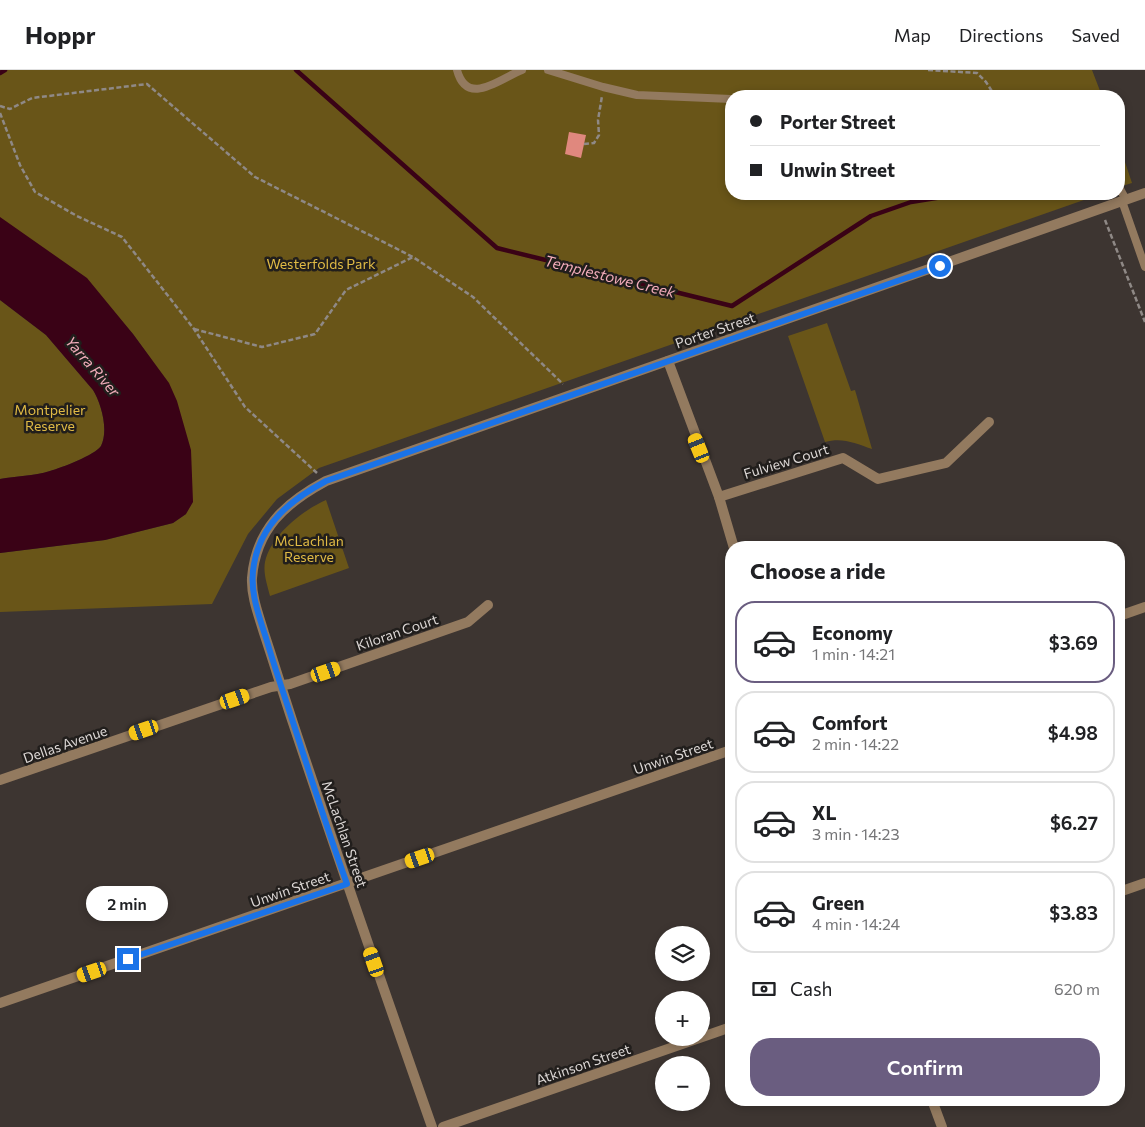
<!DOCTYPE html>
<html lang="en">
<head>
<meta charset="utf-8">
<style>
	:root { --surface:#fff; --page:#f6f6f6; --text:#202124; --muted:#757577; --line:#e0e0e0; --accent:#6a5d80 }
	body { margin:0; font-family:Commissioner,sans-serif; background:var(--page); color:var(--text); height:100vh; display:flex; flex-direction:column; font-size:19px; white-space:nowrap }
	* { box-sizing:border-box; margin:0 }
	p { font-size:16px; color:var(--muted) }
	.icon { flex:none; width:28px; height:28px; fill:none; stroke:currentColor; stroke-width:2; stroke-linecap:round; stroke-linejoin:round }
	.map { position:relative; flex:1; overflow:hidden }
	.panel { position:absolute; left:725px; top:471px; width:400px; height:565px; display:flex; flex-direction:column; background:var(--surface); border-radius:20px; box-shadow:0 2px 8px #0003 }
	.panel>* { flex:none }
	.banner { position:absolute; left:725px; top:20px; width:400px; height:110px; border-radius:20px; box-shadow:0 2px 8px #0003; display:grid; align-content:center; height:110px; padding:0 25px; background:var(--surface) }
	.controls { position:absolute; left:655px; top:856px; display:grid; gap:10px }
	.controls a { display:grid; place-items:center; width:55px; height:55px; border-radius:50%; background:var(--surface); box-shadow:0 2px 8px #0003; font-size:25px }
	.end { position:absolute; width:22px; height:22px; margin:-11px; border:6px solid #1a73e8; background:#fff; box-shadow:0 0 0 2px #fff }
	.from { border-radius:50% }
	.bubble { position:absolute; height:35px; border-radius:18px; background:var(--surface); box-shadow:0 2px 8px #0003; font-size:16px; font-weight:600; line-height:35px; text-align:center }
	.car { position:absolute; width:15px; height:30px; margin:-15px -8px; border-radius:6px; box-shadow:0 0 4px 1px #0007; background:linear-gradient(#f5c518 24%,#345 0 40%,#f5c518 0 76%,#345 0 86%,#f5c518 0) }
	.banner b { display:flex; align-items:center; gap:18px; height:48px; font-size:19px }
	.banner b+b { border-top:1px solid var(--line) }
	.banner i { width:12px; height:12px; background:var(--text) }
	ul { padding:0; list-style:none }
	li { display:flex; align-items:center; gap:15px; height:82px; margin:0 10px 8px; padding:0 15px; border:2px solid var(--line); border-radius:20px }
	li div { flex:1 }
	li b { display:block; font-size:19px }
	li em { font-style:normal; font-weight:600 }
	li.current { border-color:var(--accent) }
	li>.icon { width:45px; height:45px; stroke-width:1.5 }
	h2 { padding:0 25px; font-size:22px; line-height:60px }
	.pay { display:flex; align-items:center; gap:12px; height:55px; padding:0 25px; font-size:19px }
	.pay p { margin-inline-start:auto }
	.action { display:flex; gap:10px; margin-top:auto; padding:10px 25px }
	.action a { flex:1; height:58px; border-radius:20px; background:var(--accent); color:#fff; font-size:20px; font-weight:600; line-height:58px; text-align:center }
	header { display:flex; align-items:center; gap:30px; box-sizing:border-box; height:70px; padding:0 25px; background:var(--surface); border-bottom:1px solid var(--line) }
	header strong { font-size:24px }
	nav { display:flex; gap:28px; margin-inline-start:auto; font-size:18px }
	.map>svg:first-child { display:block }
</style>
</head>
<body>
<header>
<strong>Hoppr</strong>
<nav><a>Map</a><a>Directions</a><a>Saved</a></nav>
</header>
<div class="map">
<svg width="1145" height="1057" viewBox="0 0 1145 1057">
	<rect width="100%" height="100%" fill="#3d3531"/>
	<g fill="#695518">
		<polygon points="0,0 1092,0 1102,26 731,26 731,124 1101,124 319,398 277,429 248,464 212,534 0,542 0,483 105,470 173,453 186,444 180,361 151,289 133,264 82,205 0,159"/>
		<polygon points="1119,74 1132,113 1119,117"/>
		<path d="M0,230L46,265L93,320C101,333 109,360 101,376C95,385 61,398 50,401C34,406 16,406 0,409Z"/>
		<path d="M827,253L851,321L855,320L872,379C855,373 842,367 825,372L788,266Z"/>
		<path d="M326,430L349,498L270,526C267,514 263,503 265,492C271,465 303,440 326,430Z"/>
	</g>
	<path fill="#3a0216" d="M0,147L87,208L133,264L169,313L177,331L191,380L193,432L186,444L173,453L105,470L0,483V409C16,406 34,406 50,401C61,398 95,385 101,376C109,360 101,333 93,320L46,265L0,230Z"/>
	<g fill="none" stroke-linecap="round" stroke-linejoin="round">
		<g stroke="#3a0216" stroke-width="4.5">
			<polyline points="296,0 497,178 732,236 871,146 911,132 961,124"/>
			<polyline points="0,3 5,0"/>
		</g>
	</g>
	<polygon fill="#e0887e" points="569,62 586,65 581,88 565,84"/>
	<g fill="none" stroke-linecap="round" stroke-linejoin="round">
		<g stroke="#8f8986" stroke-width="2.5" stroke-dasharray="5 2.5" stroke-linecap="butt">
			<polyline points="928,0 977,3 986,12 995,26"/>
			<polyline points="0,36 10,39 32,28 147,14 255,107 413,187 473,227 563,314"/>
			<polyline points="0,43 20,95 35,122 77,146 122,167 194,259 245,337 317,403"/>
			<polyline points="584,74 594,73 599,65 598,50 602,26"/>
			<polyline points="1105,150 1145,252"/>
			<polyline points="194,259 262,277 315,264 346,220 413,187"/>
		</g>
		<g stroke="#937a5f" stroke-width="8">
			<path d="M457,0C467,38 501,8 522,0"/>
			<polyline points="548,0 603,17 637,25 731,29"/>
			<polyline points="1119,117 1126,130"/>
			<polyline points="1122,131 1145,197"/>
		</g>
		<g stroke="#937a5f" stroke-width="10">
			<polyline points="668,291 719,427 734,478"/>
			<polyline points="719,427 843,388 878,409 946,393 989,352"/>
			<polyline points="1119,546 1145,537"/>
			<polyline points="0,710 271,617 290,614 468,552 488,535"/>
			<polyline points="1119,822 1145,813"/>
			<polyline points="0,933 731,680"/>
			<polyline points="932,1030 942,1057"/>
			<path d="M432,1057C385,923 338,788 293,653C283,623 274,593 264,563C259,546 251,526 252,508C256,459 285,433 326,411L1145,123"/>
			<polyline points="443,1057 731,957"/>
		</g>
	</g>
	<g fill="none" stroke-linecap="round" stroke-linejoin="round">
		<path stroke="#1a73e8" stroke-width="6" d="M128,889L347,814C326,756 308,698 289,640C281,616 273,592 266,568C258,543 249,520 254,494C261,453 292,429 326,411L940,196"/>
	</g>
	<g text-anchor="middle" dominant-baseline="central" stroke-width="5" stroke-linejoin="round" paint-order="stroke">
		<g font-size="14" fill="#e1bb45" stroke="#211e1c">
			<text x="321" y="193">Westerfolds Park</text>
			<text x="50" y="339">Montpelier<tspan x="50" dy="16">Reserve</tspan></text>
			<text x="309" y="470">McLachlan<tspan x="309" dy="16">Reserve</tspan></text>
		</g>
		<g font-size="14" fill="#dcd7d5" stroke="#211e1c">
			<text transform="translate(715 260) rotate(-19)">Porter Street</text>
			<text transform="translate(786 391) rotate(-17)">Fulview Court</text>
			<text transform="translate(397 562) rotate(-19)">Kiloran Court</text>
			<text transform="translate(65 674) rotate(-19)">Dellas Avenue</text>
			<text transform="translate(673 686) rotate(-19)">Unwin Street</text>
			<text transform="translate(345 764) rotate(71)">McLachlan Street</text>
			<text transform="translate(290 819) rotate(-19)">Unwin Street</text>
			<text transform="translate(583 994) rotate(-19)">Atkinson Street</text>
		</g>
		<g font-size="15" font-style="italic" fill="#f2acba" stroke="#211e1c">
			<text transform="translate(610 206) rotate(14)">Templestowe Creek</text>
			<text transform="translate(93 296) rotate(49)">Yarra River</text>
		</g>
	</g>
</svg>
<div class="controls">
<a><svg class="icon" aria-label="layers" viewBox="0 0 24 24"><path d="M12 4l9 5-9 5-9-5zM3 14l9 5 9-5"/></svg></a>
<a>+</a>
<a>−</a>
</div>
<i class="end from" style="left:940px;top:196px"></i>
<i class="end" style="left:128px;top:889px"></i>
<div class="bubble" style="left:86px;top:816px;width:82px">2 min</div>
<i class="car" style="left:699px;top:378px;rotate:338deg"></i>
<i class="car" style="left:326px;top:602px;rotate:71deg"></i>
<i class="car" style="left:235px;top:629px;rotate:71deg"></i>
<i class="car" style="left:144px;top:660px;rotate:251deg"></i>
<i class="car" style="left:420px;top:788px;rotate:251deg"></i>
<i class="car" style="left:374px;top:892px;rotate:341deg"></i>
<i class="car" style="left:92px;top:902px;rotate:251deg"></i>
<div class="banner">
<b><i class="from"></i>Porter Street</b>
<b><i></i>Unwin Street</b>
</div>
<section class="panel">
<h2>Choose a ride</h2>
<ul>
<li class="current"><svg class="icon" aria-label="car" viewBox="0 0 24 24"><path d="M5 17H2v-5l4-1 3-4h7l3 4 3 1v5h-3M9 17h6M6 11h13"/><circle cx="7" cy="17" r="2"/><circle cx="17" cy="17" r="2"/></svg><div><b>Economy</b><p>1 min · 14:21</p></div><em>$3.69</em></li>
<li><svg class="icon" aria-label="car" viewBox="0 0 24 24"><path d="M5 17H2v-5l4-1 3-4h7l3 4 3 1v5h-3M9 17h6M6 11h13"/><circle cx="7" cy="17" r="2"/><circle cx="17" cy="17" r="2"/></svg><div><b>Comfort</b><p>2 min · 14:22</p></div><em>$4.98</em></li>
<li><svg class="icon" aria-label="car" viewBox="0 0 24 24"><path d="M5 17H2v-5l4-1 3-4h7l3 4 3 1v5h-3M9 17h6M6 11h13"/><circle cx="7" cy="17" r="2"/><circle cx="17" cy="17" r="2"/></svg><div><b>XL</b><p>3 min · 14:23</p></div><em>$6.27</em></li>
<li><svg class="icon" aria-label="car" viewBox="0 0 24 24"><path d="M5 17H2v-5l4-1 3-4h7l3 4 3 1v5h-3M9 17h6M6 11h13"/><circle cx="7" cy="17" r="2"/><circle cx="17" cy="17" r="2"/></svg><div><b>Green</b><p>4 min · 14:24</p></div><em>$3.83</em></li>
</ul>
<div class="pay"><svg class="icon" aria-label="cash" viewBox="0 0 24 24"><path d="M3 7h18v10H3z"/><circle cx="12" cy="12" r="2"/></svg>Cash<p>620 m</p></div>
<div class="action"><a>Confirm</a></div>
</section>
</div>
</body>
</html>
